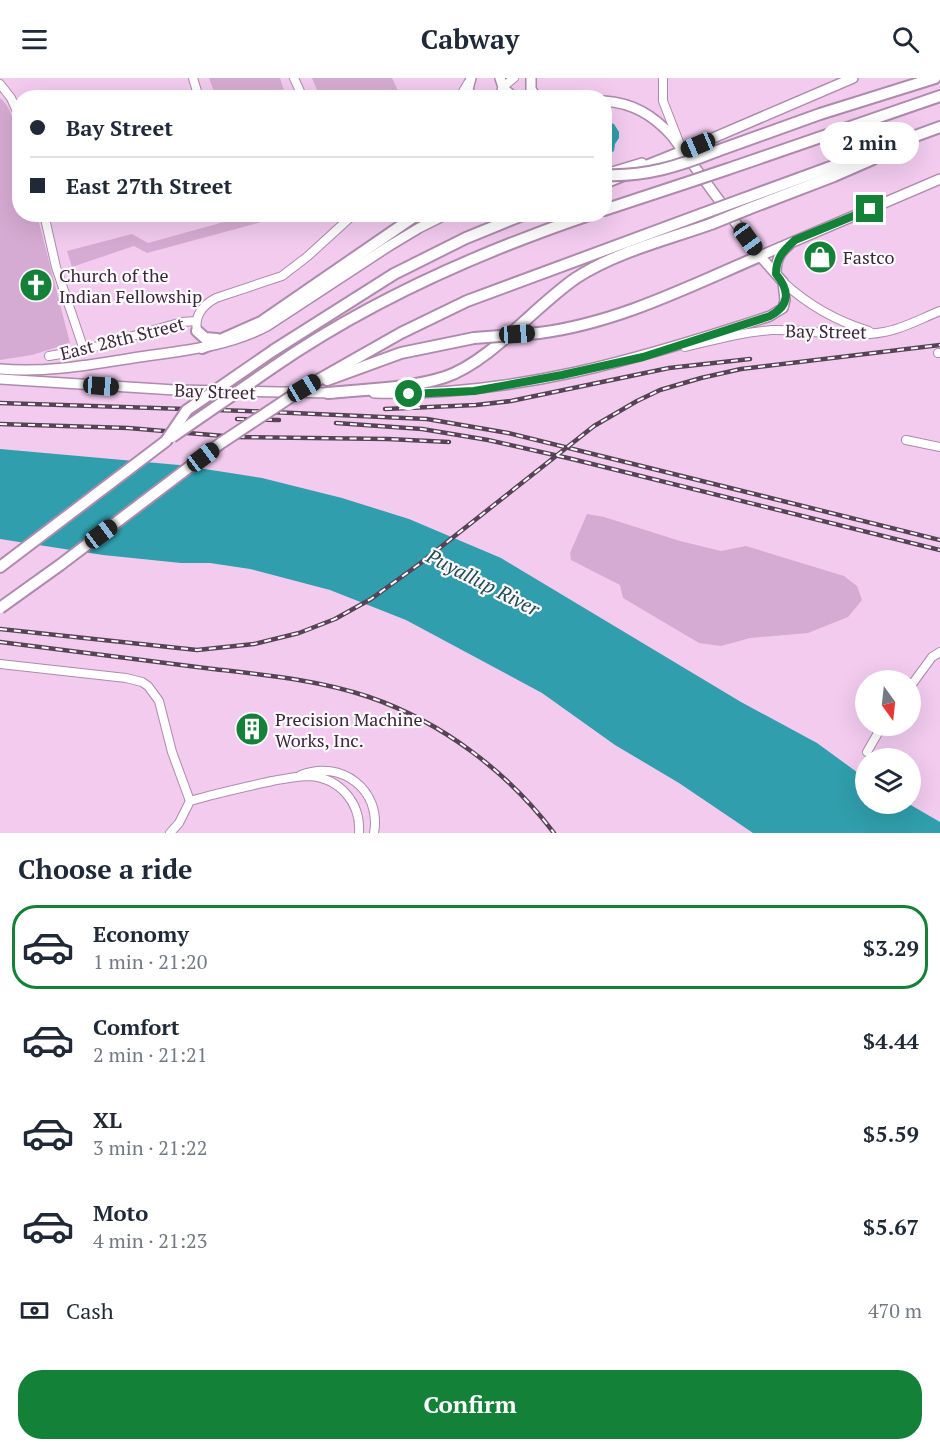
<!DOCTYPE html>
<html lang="en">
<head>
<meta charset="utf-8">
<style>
	:root { --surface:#fff; --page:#f6f6f7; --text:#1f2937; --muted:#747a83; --line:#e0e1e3; --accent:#138138 }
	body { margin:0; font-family:"PT Serif",serif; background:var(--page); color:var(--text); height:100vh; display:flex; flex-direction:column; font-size:22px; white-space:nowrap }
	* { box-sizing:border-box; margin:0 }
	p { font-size:20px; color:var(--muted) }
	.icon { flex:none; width:33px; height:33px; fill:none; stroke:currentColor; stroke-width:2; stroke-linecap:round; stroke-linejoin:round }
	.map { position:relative; height:755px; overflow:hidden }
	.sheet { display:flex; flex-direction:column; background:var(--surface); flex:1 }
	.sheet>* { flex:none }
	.top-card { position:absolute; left:12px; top:12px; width:600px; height:132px; border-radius:24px; box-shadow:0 6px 24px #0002; display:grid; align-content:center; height:132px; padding:0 18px; background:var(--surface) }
	.needle { width:39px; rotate:165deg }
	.controls { position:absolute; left:855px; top:592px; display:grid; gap:12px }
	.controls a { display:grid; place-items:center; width:66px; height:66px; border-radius:50%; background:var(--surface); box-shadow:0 6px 24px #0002; font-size:30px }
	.end { position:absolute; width:27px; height:27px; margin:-14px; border:8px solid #138138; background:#fff; box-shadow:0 0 0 3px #fff }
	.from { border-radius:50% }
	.bubble { position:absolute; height:42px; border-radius:21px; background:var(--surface); box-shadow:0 6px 24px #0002; font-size:20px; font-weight:600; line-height:42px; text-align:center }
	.car { position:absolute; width:18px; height:36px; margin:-18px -9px; border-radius:8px; box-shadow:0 0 4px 2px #0007; background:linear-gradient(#222 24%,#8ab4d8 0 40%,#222 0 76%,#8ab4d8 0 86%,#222 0) }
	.top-card b { display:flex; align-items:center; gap:21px; height:57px; font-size:22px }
	.top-card b+b { border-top:2px solid var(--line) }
	.top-card i { width:15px; height:15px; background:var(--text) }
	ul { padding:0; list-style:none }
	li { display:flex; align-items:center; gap:18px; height:84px; margin:0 12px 9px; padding:0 6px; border:3px solid transparent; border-radius:24px }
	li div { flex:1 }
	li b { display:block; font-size:22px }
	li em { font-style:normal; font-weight:600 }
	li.current { border-color:var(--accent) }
	li>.icon { width:54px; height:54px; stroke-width:1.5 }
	h2 { padding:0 18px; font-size:27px; line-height:72px }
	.pay { display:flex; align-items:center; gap:15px; height:66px; padding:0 18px; font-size:22px }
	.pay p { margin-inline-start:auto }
	.action { display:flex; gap:12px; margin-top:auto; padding:12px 18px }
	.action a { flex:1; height:69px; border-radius:24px; background:var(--accent); color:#fff; font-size:24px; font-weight:600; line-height:69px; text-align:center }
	header { display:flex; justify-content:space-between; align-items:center; height:78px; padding:0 18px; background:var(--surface); font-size:27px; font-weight:600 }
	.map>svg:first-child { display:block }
</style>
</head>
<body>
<header><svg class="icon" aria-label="menu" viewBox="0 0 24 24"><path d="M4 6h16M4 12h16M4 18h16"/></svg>Cabway<svg class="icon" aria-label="search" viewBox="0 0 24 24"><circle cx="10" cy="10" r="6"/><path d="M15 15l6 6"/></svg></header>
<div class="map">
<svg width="940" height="755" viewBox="0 0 940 755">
	<rect width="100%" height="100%" fill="#f2cbef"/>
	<g fill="#d6abd3">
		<polygon points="209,0 280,0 286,19 216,19"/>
		<polygon points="312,0 392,0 401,19 320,19"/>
		<path d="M0,20C25,41 20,106 20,136L37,137L70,265L32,277L0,282Z"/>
		<polygon points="253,136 287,137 147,175 134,168 72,189 67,173 132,156 148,165"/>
		<polygon points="587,436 604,439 680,463 721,473 746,468 844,498 857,508 862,522 848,539 808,555 750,560 721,568 699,565 623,520 620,507 571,482 570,475"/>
	</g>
	<g fill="#309ead">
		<polygon points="605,43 614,46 619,54 619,60 615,66 614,73 605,78"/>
		<polygon points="0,371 179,387 262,400 342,420 409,441 501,480 741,624 817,665 865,700 866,726 909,726 940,744 940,755 753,755 679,705 615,667 542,615 406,542 330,512 250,491 210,485 181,485 103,477 0,461"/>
	</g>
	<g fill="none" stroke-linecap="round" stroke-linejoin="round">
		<defs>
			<g id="minor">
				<polyline points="193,0 199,20"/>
				<polyline points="294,0 303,20"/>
				<polyline points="663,0 663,23 679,64"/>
				<polyline points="0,6 11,20 20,40"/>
				<polyline points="503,9 514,0"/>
				<polyline points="459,20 468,5"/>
				<polyline points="44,136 56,189 84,272"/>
				<path d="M783,204C808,227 836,243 869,253"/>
				<path d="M197,253C194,237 203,227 216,220L282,198L308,178L354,136"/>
				<path d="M685,269C714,262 743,254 772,252C809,251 847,261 884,254C903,251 922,240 940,233"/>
				<polyline points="938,275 940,275"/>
				<polyline points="49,278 84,272 182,244 196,243"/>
				<polyline points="906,362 940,369"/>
				<polyline points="0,586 126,600 142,604 148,608 159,623 172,674 190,723"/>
				<polyline points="910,609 932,579 940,574"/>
				<polyline points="867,674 882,648"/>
				<path d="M301,697C341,681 382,712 374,755"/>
				<path d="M170,755L179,745L190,723C217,715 245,709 272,703C285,701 297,698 309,698C340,700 361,725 359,755"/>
			</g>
			<g id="major">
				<polyline points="471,0 468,11 472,20"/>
				<polyline points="531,0 531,11 537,20"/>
				<polyline points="503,10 515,20"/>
				<polyline points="500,20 503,9 500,0"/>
				<polyline points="678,75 853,0"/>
				<polyline points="609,95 642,85"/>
				<polyline points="760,178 940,101"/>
				<path d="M776,196C776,183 779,175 789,167"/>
				<path d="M0,291C45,295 89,287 133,280C178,273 225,270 267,248L389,168L419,150L447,136"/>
				<polyline points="0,301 175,312 333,315"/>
				<path d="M374,315C513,319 640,281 770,238L783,230L785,222L783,204L760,178L672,58C653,37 633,25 604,23"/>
			</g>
			<g id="highway">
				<polyline points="717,73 820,36 935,0"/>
				<polyline points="728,91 940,18"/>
				<polyline points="604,105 684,73"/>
				<polyline points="743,121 940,49"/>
				<polyline points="748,131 834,98 873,81"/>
				<polyline points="604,132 683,106"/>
				<polyline points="197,253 205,260 217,261"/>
				<path d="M539,255C617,245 688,209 760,178"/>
				<polyline points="202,270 261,244 418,136"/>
				<polyline points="274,272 394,196 466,160 525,136"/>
				<path d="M272,290C370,222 479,174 592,136"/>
				<polyline points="327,302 401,275 474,260"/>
				<polyline points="304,310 401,255 467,223 702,136"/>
				<path d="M328,315C366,311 408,311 445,299C490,284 535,228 576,200C616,174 666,162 711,146"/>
				<polyline points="0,489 166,363"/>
			</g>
		</defs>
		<use href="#minor" stroke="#ae8aac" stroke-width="10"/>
		<use href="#major" stroke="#ae8aac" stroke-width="12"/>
		<use href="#highway" stroke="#ae8aac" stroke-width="14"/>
		<use href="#minor" stroke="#fff" stroke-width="8"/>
		<use href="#major" stroke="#fff" stroke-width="9"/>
		<use href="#highway" stroke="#fff" stroke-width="10"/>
		<defs>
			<g id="rail">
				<polyline points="0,325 247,333 427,341 508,355 940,462"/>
				<polyline points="385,331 476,327 511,323 669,290 750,281"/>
				<polyline points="237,341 279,342"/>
				<polyline points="336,345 422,351 488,362 572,381 940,472"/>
				<polyline points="0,346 128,350 236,359 388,361 449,364"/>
				<polyline points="0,551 197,572 254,566 299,555 335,541 371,521 418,487 594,348 637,323 660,312 701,300 741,291 940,267"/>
				<path d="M0,564C71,573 142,582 213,591C265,597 319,602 369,619C442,644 508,694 554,755"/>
			</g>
		</defs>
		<use href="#rail" stroke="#564355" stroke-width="4.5"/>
		<use href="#rail" stroke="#fdf9fd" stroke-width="2" stroke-dasharray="7" stroke-linecap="butt"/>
		<defs>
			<g id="highway-bridge">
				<path d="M604,97C645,99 679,88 717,73"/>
				<polyline points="683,106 728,91"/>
				<polyline points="702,136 743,121"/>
				<polyline points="711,146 748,131"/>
				<polyline points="474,260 539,255"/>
				<polyline points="172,359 272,290"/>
				<polyline points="166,363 187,332 274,272"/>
				<polyline points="0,530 60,487 221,365 304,310"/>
			</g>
		</defs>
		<use href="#highway-bridge" stroke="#ae8aac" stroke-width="14" stroke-linecap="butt"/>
		<use href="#highway-bridge" stroke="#fff" stroke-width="10"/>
	</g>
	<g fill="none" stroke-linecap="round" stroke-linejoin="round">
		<path stroke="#138138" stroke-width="8" d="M409,316L474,313L562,297L643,279L770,238C790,227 790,213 776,196C776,180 783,173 795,162L870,131"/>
	</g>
	<defs>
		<symbol id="shop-disc" viewBox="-11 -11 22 22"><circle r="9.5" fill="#138138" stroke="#fdf9fd"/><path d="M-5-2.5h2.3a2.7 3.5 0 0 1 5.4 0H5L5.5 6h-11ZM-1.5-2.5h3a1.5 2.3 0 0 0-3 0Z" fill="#fff"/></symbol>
		<symbol id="church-disc" viewBox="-11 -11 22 22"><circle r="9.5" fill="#138138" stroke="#fdf9fd"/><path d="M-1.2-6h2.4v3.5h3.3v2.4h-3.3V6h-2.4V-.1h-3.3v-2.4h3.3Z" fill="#fff"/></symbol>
		<symbol id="building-disc" viewBox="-11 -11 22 22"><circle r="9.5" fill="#138138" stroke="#fdf9fd"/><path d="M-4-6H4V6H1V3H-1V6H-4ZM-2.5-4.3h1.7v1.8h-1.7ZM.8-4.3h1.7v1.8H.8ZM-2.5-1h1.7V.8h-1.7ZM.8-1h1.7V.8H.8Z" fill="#fff"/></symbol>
	</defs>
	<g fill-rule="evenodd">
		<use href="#shop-disc" x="801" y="160" width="38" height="38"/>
		<use href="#church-disc" x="17" y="188" width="38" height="38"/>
		<use href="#building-disc" x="233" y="632" width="38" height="38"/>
	</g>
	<g text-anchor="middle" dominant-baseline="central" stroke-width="4.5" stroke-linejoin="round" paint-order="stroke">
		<g font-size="18" fill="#392a38" stroke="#fdf9fd" text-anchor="start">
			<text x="843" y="179">Fastco</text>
			<text x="59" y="197">Church of the<tspan x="59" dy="21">Indian Fellowship</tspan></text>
			<text x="275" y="641">Precision Machine<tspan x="275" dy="21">Works, Inc.</tspan></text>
		</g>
		<g font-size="18" fill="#392a38" stroke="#fdf9fd">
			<text transform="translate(826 253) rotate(1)">Bay Street</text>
			<text transform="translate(122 260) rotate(-14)">East 28th Street</text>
			<text transform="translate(215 313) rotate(2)">Bay Street</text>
		</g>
		<g font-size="20" font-style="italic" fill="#1f4d54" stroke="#fdf9fd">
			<text transform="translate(483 504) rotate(27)">Puyallup River</text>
		</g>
	</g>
</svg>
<div class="controls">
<a><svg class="needle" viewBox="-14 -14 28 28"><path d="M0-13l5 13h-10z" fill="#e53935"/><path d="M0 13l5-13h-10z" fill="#747a83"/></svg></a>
<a><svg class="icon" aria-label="layers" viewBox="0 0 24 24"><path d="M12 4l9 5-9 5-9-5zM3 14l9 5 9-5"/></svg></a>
</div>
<i class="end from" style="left:409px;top:316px"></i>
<i class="end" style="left:870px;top:131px"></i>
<div class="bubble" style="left:820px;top:44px;width:99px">2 min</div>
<i class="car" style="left:698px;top:67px;rotate:247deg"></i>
<i class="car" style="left:748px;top:161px;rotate:144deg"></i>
<i class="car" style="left:517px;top:256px;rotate:86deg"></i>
<i class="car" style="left:101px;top:308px;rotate:94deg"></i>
<i class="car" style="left:304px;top:310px;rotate:59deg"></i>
<i class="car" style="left:203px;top:379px;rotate:53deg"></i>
<i class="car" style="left:101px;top:456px;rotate:53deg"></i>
<div class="top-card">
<b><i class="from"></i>Bay Street</b>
<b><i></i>East 27th Street</b>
</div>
</div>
<section class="sheet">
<h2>Choose a ride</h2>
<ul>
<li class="current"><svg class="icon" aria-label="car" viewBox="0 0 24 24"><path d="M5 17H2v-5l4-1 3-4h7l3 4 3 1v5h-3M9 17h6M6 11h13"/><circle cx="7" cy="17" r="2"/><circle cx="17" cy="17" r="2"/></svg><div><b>Economy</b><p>1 min · 21:20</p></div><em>$3.29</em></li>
<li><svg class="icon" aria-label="car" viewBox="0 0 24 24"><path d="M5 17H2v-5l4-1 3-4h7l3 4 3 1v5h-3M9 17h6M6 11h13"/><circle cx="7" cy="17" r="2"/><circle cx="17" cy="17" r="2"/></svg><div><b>Comfort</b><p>2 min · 21:21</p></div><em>$4.44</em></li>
<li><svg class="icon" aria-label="car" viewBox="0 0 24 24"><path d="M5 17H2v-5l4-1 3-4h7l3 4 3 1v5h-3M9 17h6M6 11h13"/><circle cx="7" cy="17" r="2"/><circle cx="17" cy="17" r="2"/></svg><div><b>XL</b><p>3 min · 21:22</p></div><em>$5.59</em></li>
<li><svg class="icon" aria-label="car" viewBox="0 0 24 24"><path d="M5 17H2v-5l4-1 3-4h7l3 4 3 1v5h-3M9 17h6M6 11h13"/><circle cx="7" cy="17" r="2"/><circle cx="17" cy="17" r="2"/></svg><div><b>Moto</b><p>4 min · 21:23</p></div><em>$5.67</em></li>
</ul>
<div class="pay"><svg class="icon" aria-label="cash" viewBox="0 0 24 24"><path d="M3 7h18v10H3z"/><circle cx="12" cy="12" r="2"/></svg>Cash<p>470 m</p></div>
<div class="action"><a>Confirm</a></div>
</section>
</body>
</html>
